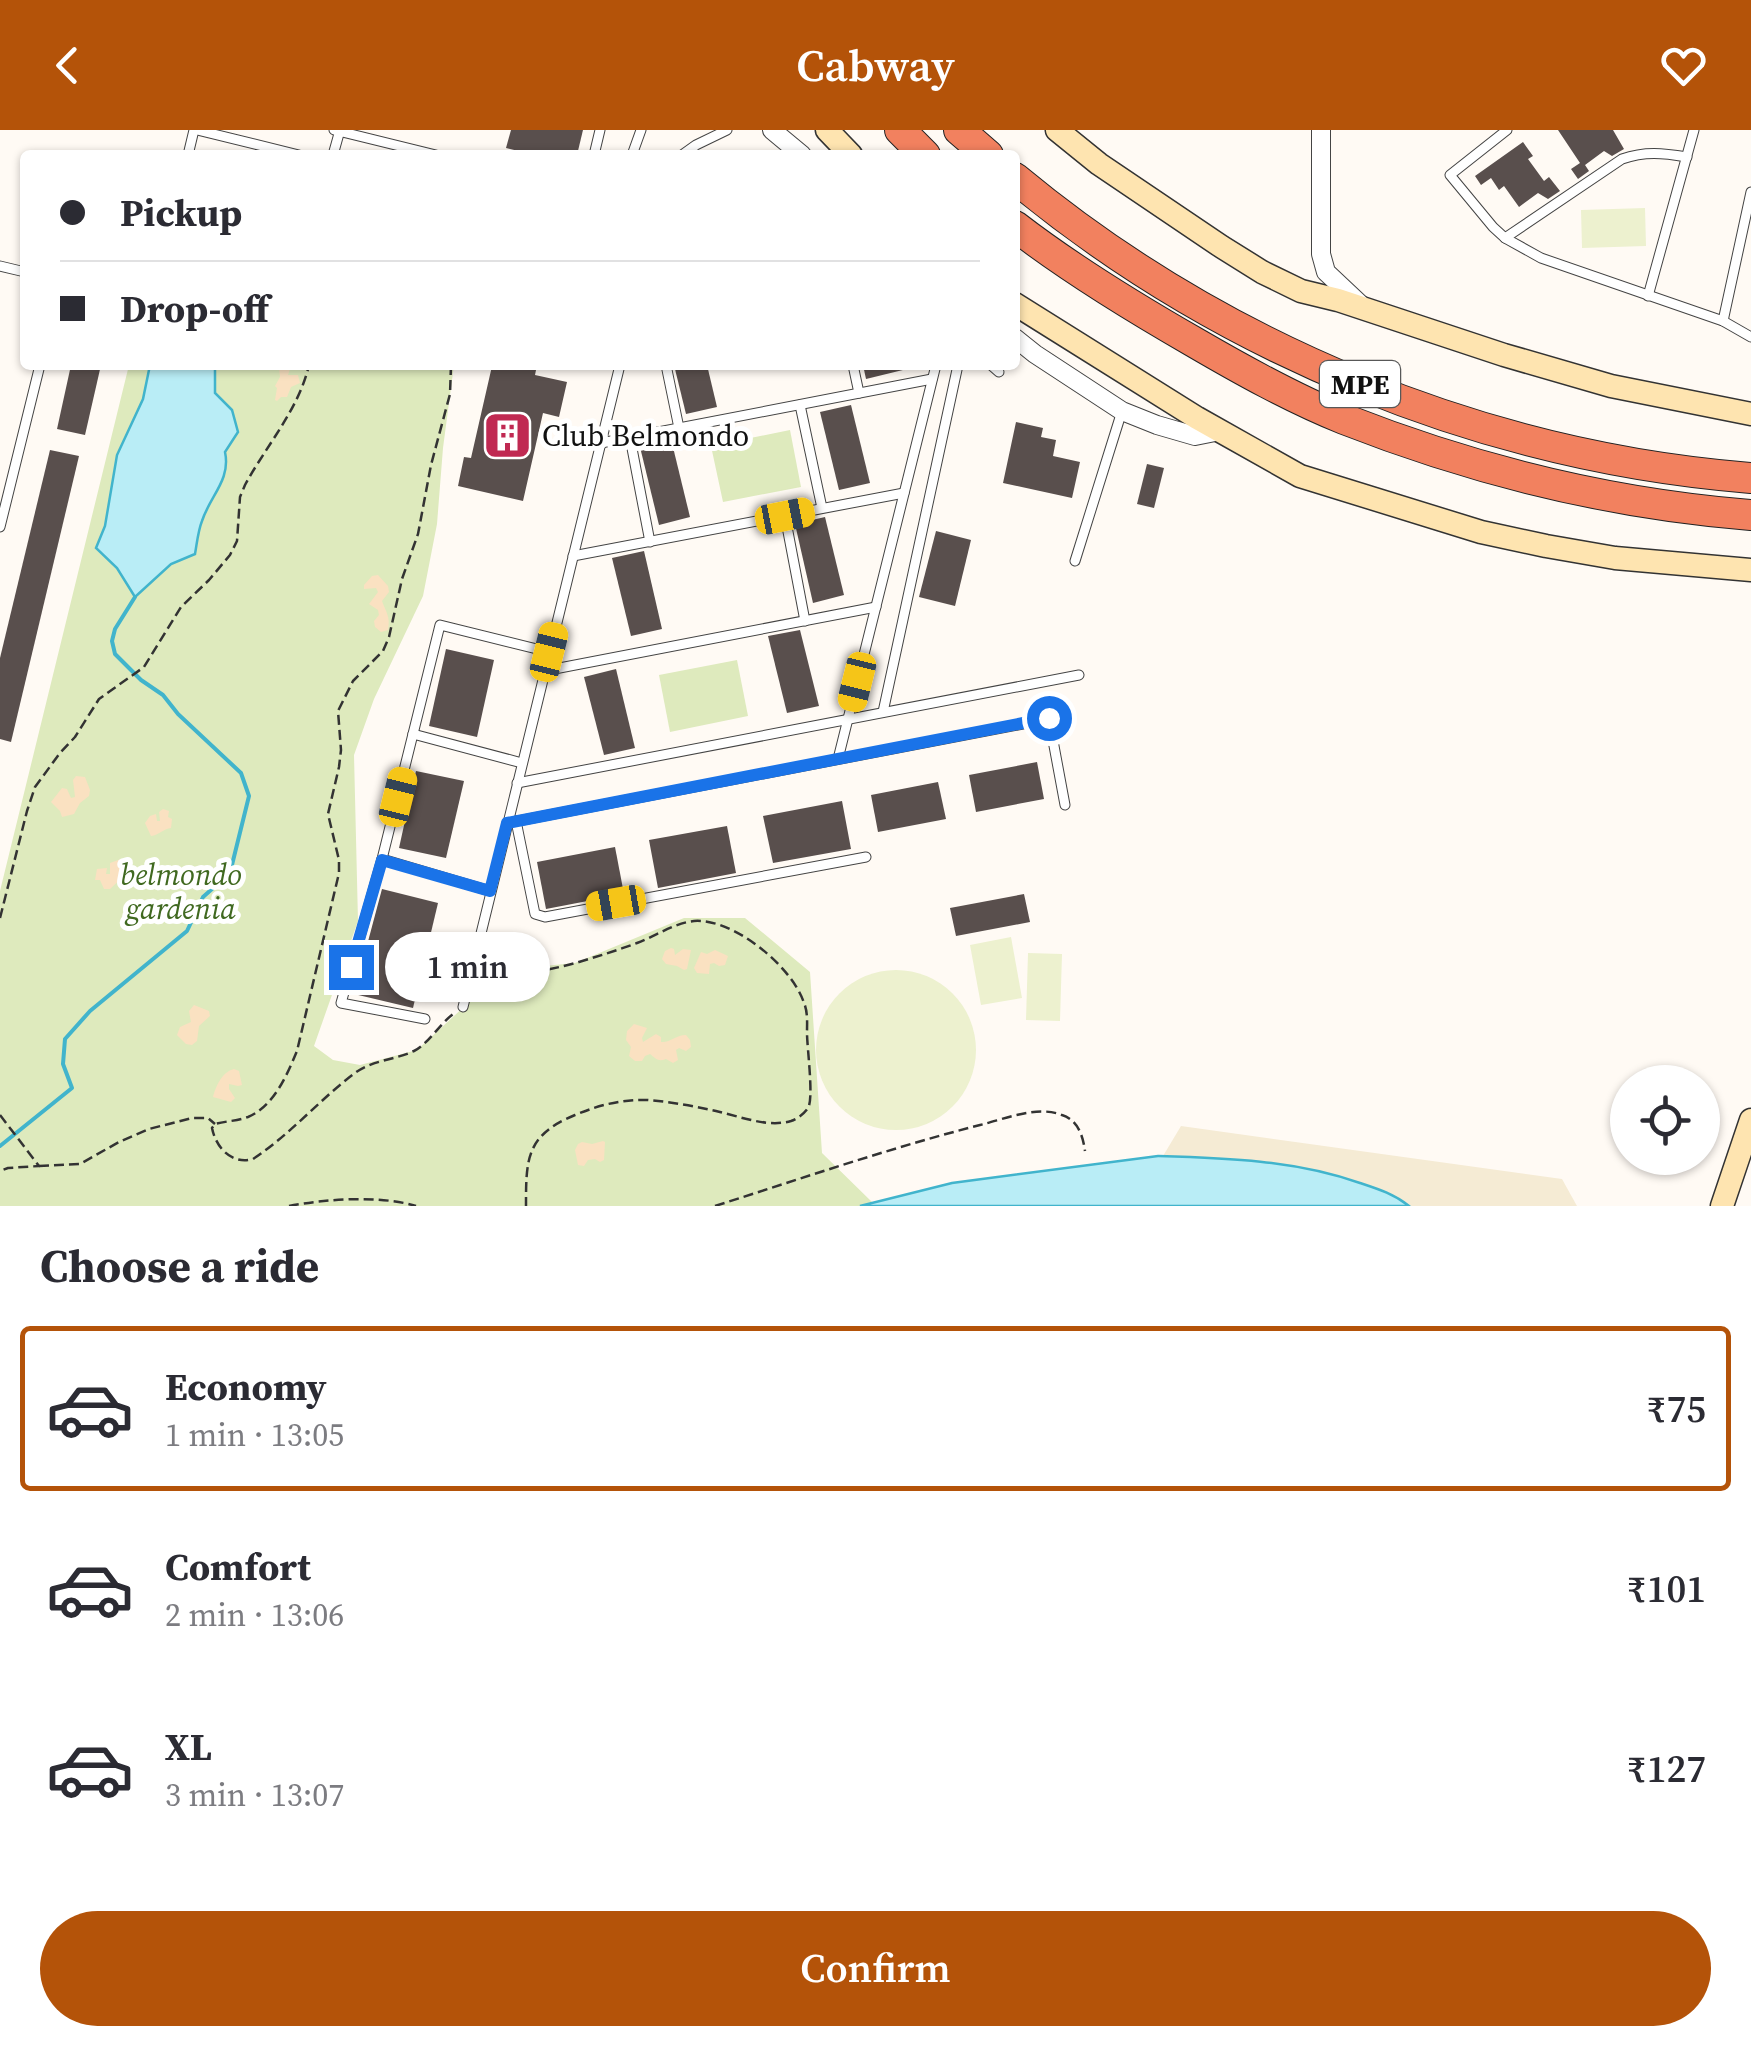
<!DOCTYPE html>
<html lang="en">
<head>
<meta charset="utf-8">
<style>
	:root { --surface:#fff; --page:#f2f2f3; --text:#2b2b33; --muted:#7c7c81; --line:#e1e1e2; --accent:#b45309 }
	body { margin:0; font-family:"Source Serif 4",serif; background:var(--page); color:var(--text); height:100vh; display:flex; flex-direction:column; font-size:38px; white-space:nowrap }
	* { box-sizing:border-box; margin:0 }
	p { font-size:32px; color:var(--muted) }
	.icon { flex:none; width:55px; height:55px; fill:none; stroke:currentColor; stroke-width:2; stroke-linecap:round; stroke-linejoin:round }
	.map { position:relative; height:1076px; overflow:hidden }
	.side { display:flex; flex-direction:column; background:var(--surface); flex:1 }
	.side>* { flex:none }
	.top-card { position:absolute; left:20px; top:20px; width:1000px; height:220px; border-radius:10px; box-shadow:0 2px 8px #0004; display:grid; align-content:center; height:220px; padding:0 40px; background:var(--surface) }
	.controls { position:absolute; left:1610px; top:935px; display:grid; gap:20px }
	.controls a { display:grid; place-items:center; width:110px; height:110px; border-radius:50%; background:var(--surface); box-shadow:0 2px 8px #0004; font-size:50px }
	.end { position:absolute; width:45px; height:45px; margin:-22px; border:12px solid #1a73e8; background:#fff; box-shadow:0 0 0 5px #fff }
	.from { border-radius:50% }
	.bubble { position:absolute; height:70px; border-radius:35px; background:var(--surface); box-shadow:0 2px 8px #0004; font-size:32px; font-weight:600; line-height:70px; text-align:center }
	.car { position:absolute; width:30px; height:60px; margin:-30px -15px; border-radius:12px; box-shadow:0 0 8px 2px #0007; background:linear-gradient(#f5c518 24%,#345 0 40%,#f5c518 0 76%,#345 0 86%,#f5c518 0) }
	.top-card b { display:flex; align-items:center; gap:35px; height:95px; font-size:38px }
	.top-card b+b { border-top:2px solid var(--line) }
	.top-card i { width:25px; height:25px; background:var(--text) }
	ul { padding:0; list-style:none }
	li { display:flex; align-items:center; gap:30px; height:165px; margin:0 20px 15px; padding:0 20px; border:5px solid transparent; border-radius:10px }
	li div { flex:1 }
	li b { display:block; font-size:38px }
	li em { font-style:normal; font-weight:600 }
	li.selected { border-color:var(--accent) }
	li>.icon { width:90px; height:90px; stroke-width:1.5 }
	h2 { padding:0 40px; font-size:45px; line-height:120px }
	.button { display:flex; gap:20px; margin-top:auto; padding:20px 40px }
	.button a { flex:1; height:115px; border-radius:60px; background:var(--accent); color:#fff; font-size:40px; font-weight:600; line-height:115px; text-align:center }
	header { display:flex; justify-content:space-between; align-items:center; height:130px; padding:0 40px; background:var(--accent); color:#fff; font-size:45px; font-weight:600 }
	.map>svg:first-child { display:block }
</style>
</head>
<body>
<header><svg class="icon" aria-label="back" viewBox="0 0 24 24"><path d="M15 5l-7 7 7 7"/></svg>Cabway<svg class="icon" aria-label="heart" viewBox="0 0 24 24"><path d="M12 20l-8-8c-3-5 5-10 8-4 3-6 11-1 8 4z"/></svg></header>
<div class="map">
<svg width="1751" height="1076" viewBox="0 0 1751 1076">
	<rect width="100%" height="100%" fill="#fffaf4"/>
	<polygon fill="#f5ebd4" points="1181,996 1562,1049 1577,1076 1133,1076"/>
	<g fill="#deeabd">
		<polygon points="129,235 454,235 443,318 437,394 423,466 374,569 354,625 358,791 314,916 333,930 360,935 417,920 504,840 575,833 684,788 745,788 810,842 822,1023 873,1073 860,1076 0,1076 0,761"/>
		<polygon points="790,300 801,357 723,372 711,316"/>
		<polygon points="737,530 748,586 670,602 659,545"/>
	</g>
	<g fill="#fae1c1">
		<polygon points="282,235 291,236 288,245 298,245 300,253 291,257 287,267 281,267 277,271 275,270 277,258 275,256 280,247 279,238"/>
		<path d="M378,445L388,456L389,462L382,471C385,480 391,487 388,500L381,502L375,497L374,491L379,485L378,480L369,474L378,462L376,458L364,459V455L372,446Z"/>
		<polygon points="76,646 85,647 90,660 89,666 80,673 74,684 62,687 60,681 51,672 62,658 67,659 71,668 75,667 73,650"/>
		<path d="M163,679L169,681L168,687L172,689L171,698C163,699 159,705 151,706L145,693L150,686L156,684L157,691H160L159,682Z"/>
		<polygon points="121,729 124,730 126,744 110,759 104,759 100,750 95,750 97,739 107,738 106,744 110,744 110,733"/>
		<polygon points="671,818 674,819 675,825 683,819 691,820 687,839 684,840 677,836 666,834 662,829 665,821"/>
		<polygon points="715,820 728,826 725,835 719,836 714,833 710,834 709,844 697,843 694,838 701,822 707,824"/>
		<polygon points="194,875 209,881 210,886 199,896 197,911 192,915 186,914 177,905 180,897 191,892 189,881"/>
		<path d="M634,894L647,898L642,908L643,912L656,904L661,907V912C670,913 676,905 686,905L690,910L691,917L686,921L679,918L676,920L678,930L673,933L666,929C659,932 656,929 650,924L645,926L642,931H635L629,926L631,917L626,910L627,901Z"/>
		<path d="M234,939L239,941L242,955L238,956L229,954V959L235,968L231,972L213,967C216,956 222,942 234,939Z"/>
		<polygon points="603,1011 605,1012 604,1030 600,1032 595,1029 588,1030 584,1036 578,1035 575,1020 578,1014 582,1012 592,1014"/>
	</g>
	<g fill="#edf1cf">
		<polygon points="1645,78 1646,116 1582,118 1581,80"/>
		<polygon points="1011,807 1022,868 981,875 970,815"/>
		<polygon points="1028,823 1062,824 1060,891 1026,890"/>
		<circle cx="896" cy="920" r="80"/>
	</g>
	<g fill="#b9edf6" stroke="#41b4cc" stroke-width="2.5">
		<path d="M150,235H215V263L232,280L238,302L225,322C231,350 210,366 202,391C198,401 197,413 195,424L171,434L135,467L117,438L96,418L105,396L117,325L143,269Z"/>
		<path d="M1158,1026C1226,1028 1295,1030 1360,1053C1378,1059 1394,1064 1409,1076H860L952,1053Z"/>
	</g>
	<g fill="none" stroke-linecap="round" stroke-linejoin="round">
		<polyline stroke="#41b4cc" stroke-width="4" points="0,1016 72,958 63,934 65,909 90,881 187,801 203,767 230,743 249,666 241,643 178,584 163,565 141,550 115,524 112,511 115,499 135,467"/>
	</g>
	<g fill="#594f4d">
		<polygon points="511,0 583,0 577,25 535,25 506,18"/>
		<polygon points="1558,0 1613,0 1624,19 1612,26 1604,21 1585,35 1589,41 1578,49 1571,39 1580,33"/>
		<polygon points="1523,12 1533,26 1528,29 1544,51 1549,47 1560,61 1548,69 1538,63 1519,77 1504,56 1499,60 1491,48 1481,55 1475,46"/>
		<polygon points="71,235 101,235 85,305 57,299"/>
		<polygon points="503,235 537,235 535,245 567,252 559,287 543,283 523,371 458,356 464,327 471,328 492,236 502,238"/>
		<polygon points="674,235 707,235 717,277 686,284"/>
		<polygon points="863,235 906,235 907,239 866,249"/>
		<polygon points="851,275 870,353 839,360 820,282"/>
		<polygon points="1016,292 1043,298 1041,307 1056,310 1053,326 1080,332 1072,368 1003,353"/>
		<polygon points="671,309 690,387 659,395 640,317"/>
		<polygon points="50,320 79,326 11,612 0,609 0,528"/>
		<polygon points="1147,334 1164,338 1154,378 1137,374"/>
		<polygon points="825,387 844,465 813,473 795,394"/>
		<polygon points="936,401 971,410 955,476 919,467"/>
		<polygon points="644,421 662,499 631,506 612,428"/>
		<polygon points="800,500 819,576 787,583 768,506"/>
		<polygon points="446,519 494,530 477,607 429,596"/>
		<polygon points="616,539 635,618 604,625 584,547"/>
		<polygon points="1037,632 1044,669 976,682 969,645"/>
		<polygon points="416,641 464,651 446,728 399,718"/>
		<polygon points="938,652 946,689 878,702 871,665"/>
		<polygon points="842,671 851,719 773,733 763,686"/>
		<polygon points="727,696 736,743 658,758 649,710"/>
		<polygon points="615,717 624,764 546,779 537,732"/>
		<polygon points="382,759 438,773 413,878 354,864"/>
		<polygon points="1024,764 1030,792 956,806 950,778"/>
	</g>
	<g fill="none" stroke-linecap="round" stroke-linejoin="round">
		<defs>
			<g id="lane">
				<polyline points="197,0 299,25"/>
				<polyline points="334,0 436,25"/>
				<polyline points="1507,0 1450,45 1493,97 1505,108 1541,128 1723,191 1751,207"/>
				<polyline points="188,25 194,0"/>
				<polyline points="333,25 340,0"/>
				<polyline points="594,25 600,0"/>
				<polyline points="632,25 641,0"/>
				<polyline points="682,25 696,15 727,0"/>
				<path d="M1505,108L1622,29C1645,21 1663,23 1687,27"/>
				<polyline points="0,136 25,142"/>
				<polyline points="1648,166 1694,0"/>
				<polyline points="1723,191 1751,62"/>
				<polyline points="666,235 679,298"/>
				<polyline points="853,235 859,263"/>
				<polyline points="991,235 999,242"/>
				<polyline points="800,275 822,378"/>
				<polyline points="630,308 650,412"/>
				<polyline points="601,313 932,249"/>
				<polyline points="785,386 805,491"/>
				<polyline points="0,397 40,235"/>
				<polyline points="573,426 904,363"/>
				<polyline points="1075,431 1122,281"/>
				<polyline points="544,541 876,477"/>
				<polyline points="883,582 958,235"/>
				<polyline points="413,604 522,633"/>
				<polyline points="838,629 936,235"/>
				<polyline points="517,653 1079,545"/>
				<polyline points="516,691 535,784 545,787 866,727"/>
				<polyline points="507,693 1049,589 1065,675"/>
				<polyline points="382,729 440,495 549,522"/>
				<polyline points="463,877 620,235"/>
				<polyline points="425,889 341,873 382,729 490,761"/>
			</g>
			<g id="street">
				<polyline points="772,0 802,25"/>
				<polyline points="1321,0 1321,124 1326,142 1360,174"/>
				<polyline points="1015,208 1035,224 1122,281 1157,295 1195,306 1220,301"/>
			</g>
			<g id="secondary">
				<polyline points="827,0 851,25"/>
				<polyline points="1057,0 1099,34 1222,117 1262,142 1301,161 1338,170 1504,225 1611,256 1751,284"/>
				<polyline points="1015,174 1197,288 1300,346 1481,402 1546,416 1615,428 1751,440"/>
				<polyline points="1722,1076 1751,990"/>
			</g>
			<g id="highway">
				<polyline points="900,0 925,25"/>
				<polyline points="959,0 988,25"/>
				<path d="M1015,48C1221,219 1484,327 1751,348"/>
				<path d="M1015,96C1072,140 1133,177 1194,212C1242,240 1292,268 1344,289C1474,340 1611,374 1751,385"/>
			</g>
		</defs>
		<use href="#lane" stroke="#444" stroke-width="11"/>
		<use href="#street" stroke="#444" stroke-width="20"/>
		<use href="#secondary" stroke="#333" stroke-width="25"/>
		<use href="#highway" stroke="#222" stroke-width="32"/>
		<g stroke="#333" stroke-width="2.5" stroke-dasharray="10 5" stroke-linecap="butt">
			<path d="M451,235L450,264L431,335L418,404L402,449L389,507L383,521L353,551L338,581L341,620L339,637L328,684L339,730V743L297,921C287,945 274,976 248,987C237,991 226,991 215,994L212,998C216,1018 232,1035 253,1029C291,1004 320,969 355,943C372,930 395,930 414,921C428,914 439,895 453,884"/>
			<path d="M0,788L27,681L35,657L60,623L75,607L99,569L144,537L181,477L209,450L230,425L237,411L240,367L245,355C266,316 299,279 309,235"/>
			<path d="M478,862C509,844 545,842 579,832C599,826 618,820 637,813C656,806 674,793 694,791C733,788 792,836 804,873C808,882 807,893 807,903C807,917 814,969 808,978C804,984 797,989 791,991C767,998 739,986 716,981C694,976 671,972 648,970C622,969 599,975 575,985C526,1005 526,1029 526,1076"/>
			<polyline points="0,985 39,1036 8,1038 0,1041"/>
			<polyline points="39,1036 80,1034 119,1012 149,999 192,988 208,988 215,994"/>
			<path d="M289,1076C326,1069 380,1065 416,1076"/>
			<path d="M715,1076C803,1048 890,1018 980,995C1005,989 1037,975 1062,985C1078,990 1083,1006 1085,1021"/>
		</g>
		<use href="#lane" stroke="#fff" stroke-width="9"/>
		<use href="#street" stroke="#fff" stroke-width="18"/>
		<use href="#secondary" stroke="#fee4b0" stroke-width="22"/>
		<use href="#highway" stroke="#f2815f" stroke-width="30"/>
	</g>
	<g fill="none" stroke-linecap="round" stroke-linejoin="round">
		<polyline stroke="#1a73e8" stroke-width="12" points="351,837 382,730 490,761 507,693 1049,588"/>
	</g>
	<defs>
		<symbol id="building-square" viewBox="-11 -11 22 22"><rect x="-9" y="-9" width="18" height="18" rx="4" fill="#c02952" stroke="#fff"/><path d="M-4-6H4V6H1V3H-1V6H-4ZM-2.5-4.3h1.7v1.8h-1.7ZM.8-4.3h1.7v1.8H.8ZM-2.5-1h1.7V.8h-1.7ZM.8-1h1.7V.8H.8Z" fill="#fff"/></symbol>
	</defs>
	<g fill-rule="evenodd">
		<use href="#building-square" x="480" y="278" width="55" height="55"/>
	</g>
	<g text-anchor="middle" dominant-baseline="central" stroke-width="10" stroke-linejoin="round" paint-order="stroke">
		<rect fill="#fff" stroke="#585858" stroke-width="2.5" x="1320" y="231" width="80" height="46" rx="8"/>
		<g font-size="28" font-weight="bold" fill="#111">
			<text x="1360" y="254">MPE</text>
		</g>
		<g font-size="30" fill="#111" stroke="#fff" text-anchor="start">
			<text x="542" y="305">Club Belmondo</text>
		</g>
		<g font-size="30" font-style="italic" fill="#406920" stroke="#fff">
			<text x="181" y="744">belmondo<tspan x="181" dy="34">gardenia</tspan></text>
		</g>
	</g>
</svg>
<div class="controls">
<a><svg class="icon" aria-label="locate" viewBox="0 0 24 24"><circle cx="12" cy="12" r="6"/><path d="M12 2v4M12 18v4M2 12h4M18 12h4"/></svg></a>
</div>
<i class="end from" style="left:1049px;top:588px"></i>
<i class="end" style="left:351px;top:837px"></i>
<div class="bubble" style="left:385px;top:802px;width:165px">1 min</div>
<i class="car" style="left:785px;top:386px;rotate:79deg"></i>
<i class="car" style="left:549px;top:522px;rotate:14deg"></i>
<i class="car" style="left:857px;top:552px;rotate:194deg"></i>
<i class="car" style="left:398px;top:667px;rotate:14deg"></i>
<i class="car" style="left:616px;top:773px;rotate:260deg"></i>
<div class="top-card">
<b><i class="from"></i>Pickup</b>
<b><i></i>Drop-off</b>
</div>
</div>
<section class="side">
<h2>Choose a ride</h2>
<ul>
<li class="selected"><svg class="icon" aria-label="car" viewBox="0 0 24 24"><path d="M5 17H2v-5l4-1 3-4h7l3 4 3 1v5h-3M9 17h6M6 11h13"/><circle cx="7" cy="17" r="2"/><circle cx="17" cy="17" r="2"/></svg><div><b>Economy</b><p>1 min · 13:05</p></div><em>₹75</em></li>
<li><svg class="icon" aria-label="car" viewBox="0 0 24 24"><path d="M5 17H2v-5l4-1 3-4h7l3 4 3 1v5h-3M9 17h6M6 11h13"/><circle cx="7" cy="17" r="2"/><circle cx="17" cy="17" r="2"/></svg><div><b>Comfort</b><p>2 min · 13:06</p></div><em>₹101</em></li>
<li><svg class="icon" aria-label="car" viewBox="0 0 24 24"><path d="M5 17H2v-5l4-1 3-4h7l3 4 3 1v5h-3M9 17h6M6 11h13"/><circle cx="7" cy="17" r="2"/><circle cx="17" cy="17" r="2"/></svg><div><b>XL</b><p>3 min · 13:07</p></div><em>₹127</em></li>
</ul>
<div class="button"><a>Confirm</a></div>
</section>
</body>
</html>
